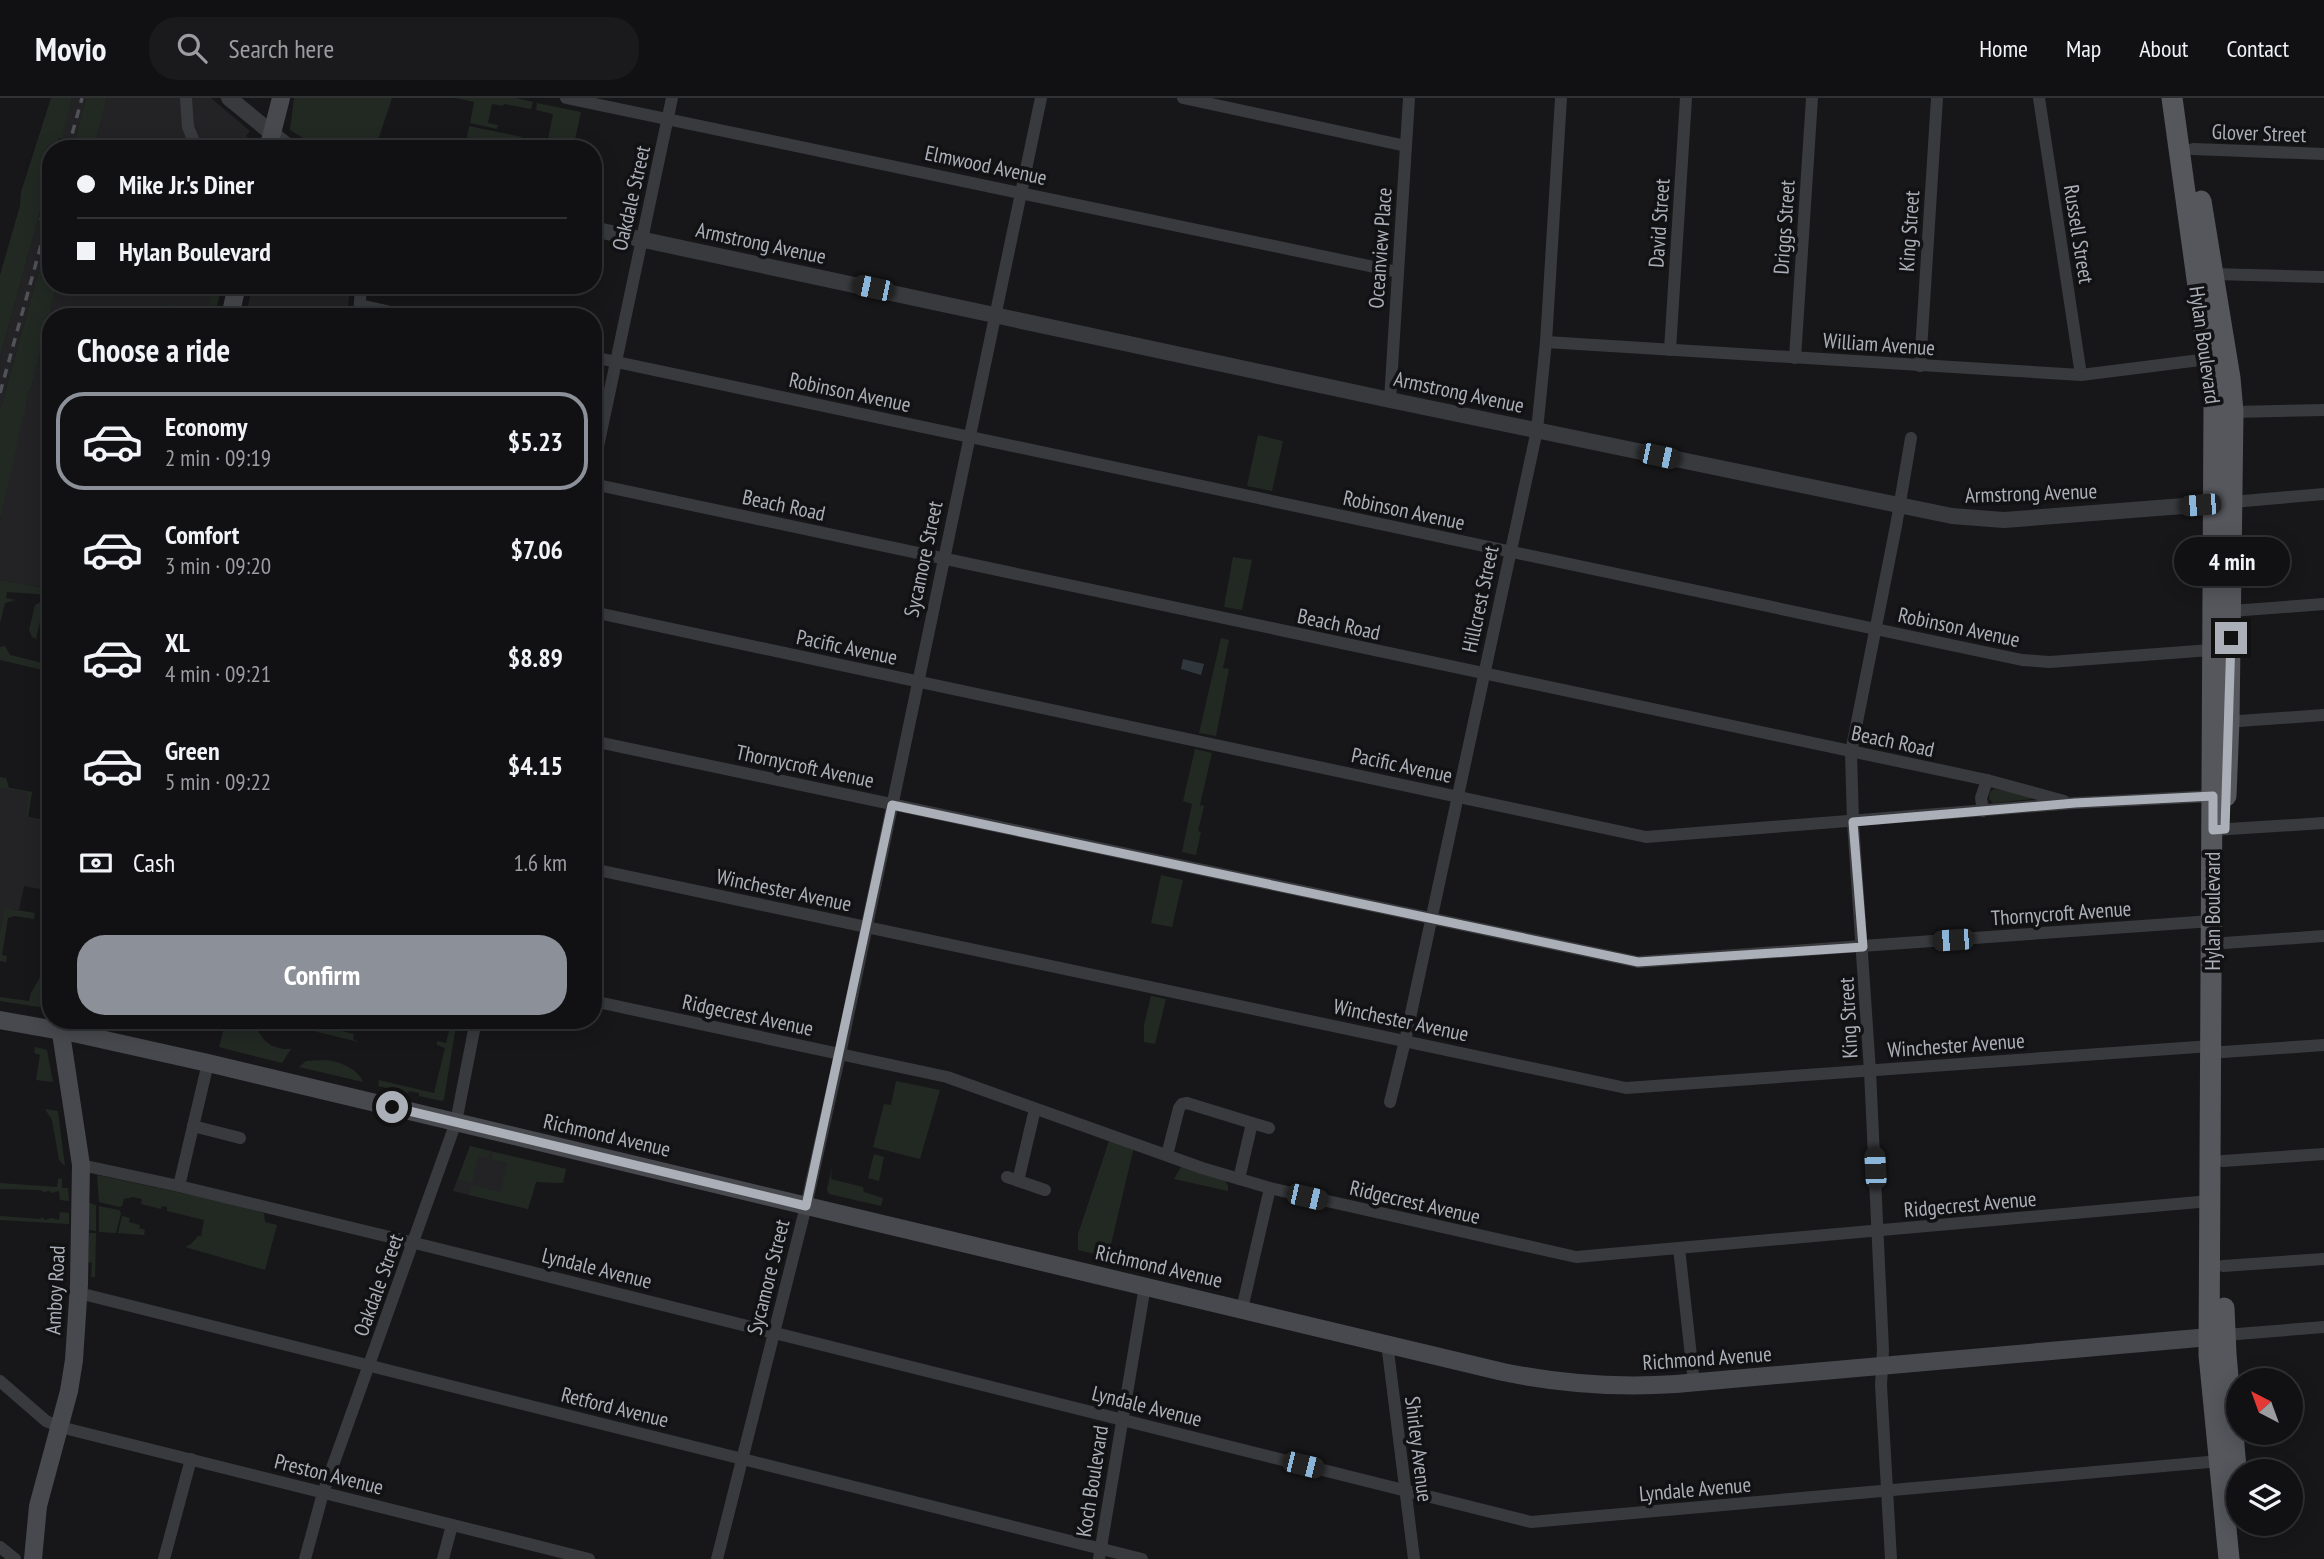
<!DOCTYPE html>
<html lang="en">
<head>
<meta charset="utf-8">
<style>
	:root { --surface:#111113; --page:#1a1a1c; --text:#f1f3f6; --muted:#9c9da0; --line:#303133; --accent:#8c9099 }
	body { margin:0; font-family:"PT Sans Narrow",sans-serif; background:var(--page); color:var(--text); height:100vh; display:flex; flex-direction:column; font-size:26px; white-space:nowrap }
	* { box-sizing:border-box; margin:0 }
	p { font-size:23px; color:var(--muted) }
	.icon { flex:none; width:38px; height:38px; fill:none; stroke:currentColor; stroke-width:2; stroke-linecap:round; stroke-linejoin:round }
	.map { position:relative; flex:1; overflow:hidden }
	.panel { position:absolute; left:42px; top:210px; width:560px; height:721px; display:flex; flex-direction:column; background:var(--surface); border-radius:28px; box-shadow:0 4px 18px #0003,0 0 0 2px var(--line) }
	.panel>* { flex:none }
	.top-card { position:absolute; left:42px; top:42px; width:560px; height:154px; border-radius:28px; box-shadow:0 4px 18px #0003,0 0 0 2px var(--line); display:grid; align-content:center; height:154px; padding:0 35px; background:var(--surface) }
	.needle { width:46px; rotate:319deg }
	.fabs { position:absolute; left:2226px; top:1270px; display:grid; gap:14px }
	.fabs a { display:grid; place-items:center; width:77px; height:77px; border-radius:50%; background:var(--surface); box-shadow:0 4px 18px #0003,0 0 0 2px var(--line); font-size:35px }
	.end { position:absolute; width:32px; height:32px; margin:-16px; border:9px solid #abafb8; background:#111; box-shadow:0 0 0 4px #111 }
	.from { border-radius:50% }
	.bubble { position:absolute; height:49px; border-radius:24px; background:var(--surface); box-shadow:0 4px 18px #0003,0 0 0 2px var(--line); font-size:23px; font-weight:600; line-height:49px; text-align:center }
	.car { position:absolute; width:21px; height:42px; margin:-21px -10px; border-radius:9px; box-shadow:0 0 5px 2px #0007; background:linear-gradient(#222 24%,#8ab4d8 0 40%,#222 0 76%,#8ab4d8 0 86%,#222 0) }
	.top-card b { display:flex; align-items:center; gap:24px; height:66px; font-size:26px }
	.top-card b+b { border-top:2px solid var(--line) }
	.top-card i { width:18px; height:18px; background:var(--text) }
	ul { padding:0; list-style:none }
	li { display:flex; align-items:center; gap:21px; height:98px; margin:0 14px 10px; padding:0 21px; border:4px solid transparent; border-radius:28px }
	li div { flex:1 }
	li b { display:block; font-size:26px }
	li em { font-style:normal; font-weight:600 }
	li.current { border-color:var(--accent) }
	li>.icon { width:63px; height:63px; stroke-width:1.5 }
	h2 { padding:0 35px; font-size:32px; line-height:84px }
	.pay { display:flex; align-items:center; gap:18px; height:77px; padding:0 35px; font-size:26px }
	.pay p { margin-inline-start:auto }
	.cta { display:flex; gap:14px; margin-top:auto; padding:14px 35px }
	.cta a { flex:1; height:80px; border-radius:28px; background:var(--accent); color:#fff; font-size:28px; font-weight:600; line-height:80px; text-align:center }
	header { display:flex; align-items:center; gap:42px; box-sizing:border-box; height:98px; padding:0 35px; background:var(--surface); border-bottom:2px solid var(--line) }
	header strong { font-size:33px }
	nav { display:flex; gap:38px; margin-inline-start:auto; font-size:24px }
	.search { width:490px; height:63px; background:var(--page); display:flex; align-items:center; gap:18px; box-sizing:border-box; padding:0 24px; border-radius:28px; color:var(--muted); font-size:26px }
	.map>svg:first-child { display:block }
</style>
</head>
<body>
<header>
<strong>Movio</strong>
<div class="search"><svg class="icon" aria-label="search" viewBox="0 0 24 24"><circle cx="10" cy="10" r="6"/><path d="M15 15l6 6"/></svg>Search here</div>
<nav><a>Home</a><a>Map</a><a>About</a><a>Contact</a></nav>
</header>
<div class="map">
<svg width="2324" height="1461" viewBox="0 0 2324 1461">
	<rect width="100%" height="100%" fill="#171719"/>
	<g fill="#232326">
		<polygon points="72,0 86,0 73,51 58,51"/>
		<polygon points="107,0 211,0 250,33 246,38 250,42 248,51 94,51"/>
		<polygon points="51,75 51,130 0,312 0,259"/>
		<polygon points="57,187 222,187 214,219 51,219 51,491 0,482 0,423 21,322 29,292 31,291"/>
		<polygon points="253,187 350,187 347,219 245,219"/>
		<polygon points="0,688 32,694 28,719 51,723 51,793 24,788 19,812 4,811 0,834"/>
		<polygon points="470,1048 566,1071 563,1085 536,1084 528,1111 453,1093"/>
	</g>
	<g fill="#222923">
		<polygon points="51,0 72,0 62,40 59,40 56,51 51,51 51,75 0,259 0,177 20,108 21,94"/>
		<polygon points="86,0 107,0 94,51 73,51"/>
		<polygon points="294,0 392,0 375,51 321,51 290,32"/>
		<polygon points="456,0 516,0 533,4 531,11 504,6 503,8 492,6 488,25 498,27 497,31 470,25 474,4"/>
		<polygon points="537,5 581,14 573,51 546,51 553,16 536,12"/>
		<polygon points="469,28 522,39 519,51 465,49"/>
		<polygon points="51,130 51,187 57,187 31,291 29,292 0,423 0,312"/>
		<polygon points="213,187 222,187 214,219 206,219"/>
		<polygon points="170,206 186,210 185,219 167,216"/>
		<polygon points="1258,337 1283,343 1272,393 1247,388"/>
		<polygon points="1233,459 1252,462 1242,512 1224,509"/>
		<polygon points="0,482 51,491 51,497 7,494 6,500 16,502 5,505 0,525"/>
		<polygon points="44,502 51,504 51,506 45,505 36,540 38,542 32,539 29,532 35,507"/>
		<polygon points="1221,540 1229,542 1223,570 1229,571 1216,638 1199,635"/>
		<polygon points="5,548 10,557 51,567 51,574 0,562 0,549"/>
		<polygon points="1195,651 1212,655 1200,707 1204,708 1198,733 1201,734 1196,757 1182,754 1192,706 1183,703"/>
		<polygon points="0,679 6,680 9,690 32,694 28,719 51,724 26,720 28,695 0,690"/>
		<polygon points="1994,691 2028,697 2031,701 1993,705 1989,701 1990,694"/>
		<polygon points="1161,777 1183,782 1172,829 1151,825"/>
		<polygon points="4,810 35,815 34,821 14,818 8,820 2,857 7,858 6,864 0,863 0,834"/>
		<polygon points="42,818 51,819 49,878 42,876 48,837"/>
		<polygon points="40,879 49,881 43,907 39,909 0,903 0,899 29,903 31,895"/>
		<polygon points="1151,898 1166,901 1155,946 1144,944 1144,927"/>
		<path d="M226,922H256C258,943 273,952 291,951L282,965L219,949Z"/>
		<polygon points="452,922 457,922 444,1001 442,1003 419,998 419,995 409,993 408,995 378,988 379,982 434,995 445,950 437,947 437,943 446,945"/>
		<polygon points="317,927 354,936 353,941 359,944 313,933"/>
		<polygon points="35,949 47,952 53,984 36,982 40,957 34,955"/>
		<path d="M326,962C339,963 358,971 363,984L299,969L306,963Z"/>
		<polygon points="896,983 940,992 920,1061 873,1049 884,1006 891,1007"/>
		<polygon points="45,1011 58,1013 65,1068 59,1062 52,1022"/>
		<polygon points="1109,1043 1134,1049 1108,1159 1078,1152 1078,1136"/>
		<polygon points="470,1048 490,1053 488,1060 478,1058 472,1085 458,1081"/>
		<polygon points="493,1054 566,1071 563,1085 536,1084 528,1111 469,1097 471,1087 500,1094 507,1065 492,1061"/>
		<polygon points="874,1056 884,1059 879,1083 868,1080"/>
		<polygon points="832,1069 831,1081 863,1089 864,1094 883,1100 881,1108 829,1096 827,1092"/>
		<polygon points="1181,1069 1225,1082 1228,1088 1228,1093 1174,1081"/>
		<polygon points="97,1077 225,1104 264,1115 265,1124 277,1127 265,1172 185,1149 191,1146 198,1138 201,1138 204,1122 167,1113 167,1109 162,1108 161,1111 141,1106 142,1101 133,1099 124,1101 122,1108 119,1109 99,1104"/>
		<polygon points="62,1080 62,1090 68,1090 69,1103 60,1102 59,1093 52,1095 50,1093 43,1094 41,1092 0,1091 0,1085 57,1089 58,1081"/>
		<polygon points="89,1105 96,1107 96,1133 89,1132"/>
		<polygon points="99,1108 119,1112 121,1115 116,1135 99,1134"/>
		<polygon points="60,1114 69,1115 69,1126 0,1122 0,1118 40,1121 42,1119 45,1122 51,1120 59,1122"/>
		<polygon points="122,1118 130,1120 129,1124 140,1127 139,1130 145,1132 144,1137 118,1135"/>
		<polygon points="89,1135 96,1135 95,1179 91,1179 92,1165 88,1164"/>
	</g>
	<polygon fill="#30383e" points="1183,561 1204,566 1201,577 1181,571"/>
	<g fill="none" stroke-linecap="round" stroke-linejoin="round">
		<g stroke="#393a3e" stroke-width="12">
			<polyline points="186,0 188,29 197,51"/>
			<polyline points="566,0 1398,174"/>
			<polyline points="1183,0 1406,48"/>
			<polyline points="2039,0 2081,277"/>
			<polyline points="2193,51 2324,56"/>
			<polyline points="2213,176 2324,179"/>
			<polyline points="360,207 413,219"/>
			<polyline points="359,219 361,187"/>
			<polyline points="1546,244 2081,277 2208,261"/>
			<polyline points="1670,252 1686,0"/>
			<polyline points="593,259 2022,562 2050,564 2211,552"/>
			<polyline points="1795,260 1812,0"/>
			<polyline points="1920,268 1937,0"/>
			<polyline points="1390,302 1409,0"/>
			<polyline points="2233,314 2324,312"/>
			<polyline points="593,372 672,0"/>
			<polyline points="593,386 1987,682 2064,703"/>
			<polyline points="2232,404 2324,396"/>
			<polyline points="2231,513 2324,506"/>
			<polyline points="593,514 1646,739 2075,705 2213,698"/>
			<polyline points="2225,624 2324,617"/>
			<polyline points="593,643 1638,864 2212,823"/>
			<polyline points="1983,713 1981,700 1987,682"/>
			<polyline points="2213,732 2324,725"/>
			<polyline points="593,771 1626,990 2211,948"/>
			<polyline points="2224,845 2324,838"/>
			<polyline points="593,903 947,979 1202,1070 1270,1090 1576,1159 2210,1103"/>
			<polyline points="2223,954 2324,947"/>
			<polyline points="1390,1004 1405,943 1537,332 1546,244 1561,0"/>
			<polyline points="1252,1025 1269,1030"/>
			<polyline points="193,1028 240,1040"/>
			<polyline points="1167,1057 1179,1010 1182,1006 1187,1005 1252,1025 1239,1081"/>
			<polyline points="2223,1063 2324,1056"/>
			<polyline points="81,1067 179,1088 431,1149 1531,1424 2220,1363"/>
			<polyline points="1007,1079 1045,1092"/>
			<polyline points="1018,1083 1035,1011"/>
			<polyline points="179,1088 208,965"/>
			<polyline points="1679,1150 1694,1285"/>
			<polyline points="2223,1168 2324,1161"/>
			<polyline points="79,1195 1142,1461"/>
			<polyline points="1242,1211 1270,1090"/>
			<polyline points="2225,1237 2324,1229"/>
			<polyline points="1387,1245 1414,1461"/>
			<polyline points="0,1283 46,1323 60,1329 589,1461"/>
			<polyline points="0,1449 15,1461"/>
			<polyline points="164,1461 191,1361"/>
			<polyline points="305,1461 323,1395 456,1024 476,922"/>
			<polyline points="443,1461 452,1427"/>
			<polyline points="717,1461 806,1108 840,956 1041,0"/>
			<polyline points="1099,1461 1145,1188"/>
			<polyline points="1891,1461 1881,1287 1883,1252 1870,973 1853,724 1851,654 1896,428 1911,340"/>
		</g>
		<g stroke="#393a3e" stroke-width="16">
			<polyline points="229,0 291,51"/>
			<polyline points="593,131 1390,302 1952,418 2004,422 2222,405"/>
		</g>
		<g stroke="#47494e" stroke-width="18">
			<polyline points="268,51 281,0"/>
			<polyline points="230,219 237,187"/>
			<path d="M0,922L78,936L208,965L1503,1274C1561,1286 1617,1290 1676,1286L2221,1238"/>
			<polyline points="33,1461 38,1408 69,1293 74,1262 79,1186 81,1067 59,922"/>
		</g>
		<g stroke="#55575d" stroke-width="21">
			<polyline points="2172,0 2214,304 2209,1257 2229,1461"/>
			<polyline points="2201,103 2230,280 2233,314 2229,623 2226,698"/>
			<polyline points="2224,1210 2226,1256 2238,1393"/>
		</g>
		<g stroke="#505257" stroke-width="3.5" stroke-dasharray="9 7" stroke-linecap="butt">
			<polyline points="68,51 82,0"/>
			<polyline points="41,122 51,88"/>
			<polyline points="0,295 51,111"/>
		</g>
	</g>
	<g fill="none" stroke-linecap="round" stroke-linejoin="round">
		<polyline stroke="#abafb8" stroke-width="9" points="392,1009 806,1108 892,707 1638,864 1863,849 1853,724 2075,705 2213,698 2213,732 2225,731 2231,540"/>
	</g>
	<g text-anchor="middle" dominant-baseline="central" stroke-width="7" stroke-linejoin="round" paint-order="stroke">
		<g font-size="21" fill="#abafb8" stroke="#121214">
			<text transform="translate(2259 35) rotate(2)">Glover Street</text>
			<text transform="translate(986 67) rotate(12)">Elmwood Avenue</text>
			<text transform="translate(631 100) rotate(-77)">Oakdale Street</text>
			<text transform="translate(1659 125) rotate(-86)">David Street</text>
			<text transform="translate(1784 129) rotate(-86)">Driggs Street</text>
			<text transform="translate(1909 133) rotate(-86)">King Street</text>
			<text transform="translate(2079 136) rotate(81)">Russell Street</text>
			<text transform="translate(761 145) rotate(12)">Armstrong Avenue</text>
			<text transform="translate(1380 150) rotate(-86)">Oceanview Place</text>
			<text transform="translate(1879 246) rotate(4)">William Avenue</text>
			<text transform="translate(2205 247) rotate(82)">Hylan Boulevard</text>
			<text transform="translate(850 294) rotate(12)">Robinson Avenue</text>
			<text transform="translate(1459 294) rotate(12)">Armstrong Avenue</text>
			<text transform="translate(2031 395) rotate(-2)">Armstrong Avenue</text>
			<text transform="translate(784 407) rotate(12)">Beach Road</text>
			<text transform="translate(1404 412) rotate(12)">Robinson Avenue</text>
			<text transform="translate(923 461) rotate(-78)">Sycamore Street</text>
			<text transform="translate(1480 501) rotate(-78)">Hillcrest Street</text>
			<text transform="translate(1339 526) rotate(12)">Beach Road</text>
			<text transform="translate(1959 529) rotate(12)">Robinson Avenue</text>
			<text transform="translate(847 549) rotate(12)">Pacific Avenue</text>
			<text transform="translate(1893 643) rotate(12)">Beach Road</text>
			<text transform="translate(1402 667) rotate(12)">Pacific Avenue</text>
			<text transform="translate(805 668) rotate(12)">Thornycroft Avenue</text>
			<text transform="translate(784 792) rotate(12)">Winchester Avenue</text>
			<text transform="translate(2212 813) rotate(-90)">Hylan Boulevard</text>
			<text transform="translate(2061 815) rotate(-4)">Thornycroft Avenue</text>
			<text transform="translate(748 917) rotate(12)">Ridgecrest Avenue</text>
			<text transform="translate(1848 920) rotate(-93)">King Street</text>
			<text transform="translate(1401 922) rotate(12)">Winchester Avenue</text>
			<text transform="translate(1956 947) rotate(-4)">Winchester Avenue</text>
			<text transform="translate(607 1037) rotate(13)">Richmond Avenue</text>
			<text transform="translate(1415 1104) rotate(13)">Ridgecrest Avenue</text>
			<text transform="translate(1970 1106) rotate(-5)">Ridgecrest Avenue</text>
			<text transform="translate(1159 1168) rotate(13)">Richmond Avenue</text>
			<text transform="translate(597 1170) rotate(14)">Lyndale Avenue</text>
			<text transform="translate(768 1179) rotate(-76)">Sycamore Street</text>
			<text transform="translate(378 1187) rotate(-70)">Oakdale Street</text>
			<text transform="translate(55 1192) rotate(-87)">Amboy Road</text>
			<text transform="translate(1707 1260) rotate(-4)">Richmond Avenue</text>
			<text transform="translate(1147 1308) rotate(14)">Lyndale Avenue</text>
			<text transform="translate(615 1309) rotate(14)">Retford Avenue</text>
			<text transform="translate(1419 1351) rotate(83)">Shirley Avenue</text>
			<text transform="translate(329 1376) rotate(14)">Preston Avenue</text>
			<text transform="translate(1092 1383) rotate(-81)">Koch Boulevard</text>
			<text transform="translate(1695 1391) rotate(-5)">Lyndale Avenue</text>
		</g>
	</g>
</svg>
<div class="fabs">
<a><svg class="needle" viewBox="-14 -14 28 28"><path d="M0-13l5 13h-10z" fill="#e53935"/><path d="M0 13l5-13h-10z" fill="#9c9da0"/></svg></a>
<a><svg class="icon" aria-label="layers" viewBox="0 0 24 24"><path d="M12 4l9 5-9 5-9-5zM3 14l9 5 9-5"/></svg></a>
</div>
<i class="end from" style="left:392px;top:1009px"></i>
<i class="end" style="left:2231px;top:540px"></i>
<div class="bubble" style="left:2174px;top:439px;width:116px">4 min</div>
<i class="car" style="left:873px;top:190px;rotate:282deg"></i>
<i class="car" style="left:1659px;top:358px;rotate:102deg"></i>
<i class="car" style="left:2200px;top:407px;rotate:265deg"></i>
<i class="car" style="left:1953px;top:842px;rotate:266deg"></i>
<i class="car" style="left:1875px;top:1070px;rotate:357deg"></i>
<i class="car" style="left:1307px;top:1099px;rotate:103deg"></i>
<i class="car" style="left:1303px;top:1367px;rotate:104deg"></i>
<div class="top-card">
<b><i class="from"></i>Mike Jr.'s Diner</b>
<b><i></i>Hylan Boulevard</b>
</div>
<section class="panel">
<h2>Choose a ride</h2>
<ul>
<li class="current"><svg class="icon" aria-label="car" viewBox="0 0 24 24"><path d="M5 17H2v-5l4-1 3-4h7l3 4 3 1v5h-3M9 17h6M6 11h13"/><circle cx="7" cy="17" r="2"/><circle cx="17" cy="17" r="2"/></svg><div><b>Economy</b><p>2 min · 09:19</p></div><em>$5.23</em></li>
<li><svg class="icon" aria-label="car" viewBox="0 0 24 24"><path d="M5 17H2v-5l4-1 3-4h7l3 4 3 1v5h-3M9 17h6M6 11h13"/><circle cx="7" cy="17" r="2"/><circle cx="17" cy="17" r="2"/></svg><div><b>Comfort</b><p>3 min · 09:20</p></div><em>$7.06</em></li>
<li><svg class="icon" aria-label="car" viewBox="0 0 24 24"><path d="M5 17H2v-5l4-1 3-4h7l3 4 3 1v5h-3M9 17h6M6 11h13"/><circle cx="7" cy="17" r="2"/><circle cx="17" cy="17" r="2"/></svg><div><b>XL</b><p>4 min · 09:21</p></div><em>$8.89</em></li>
<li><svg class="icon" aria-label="car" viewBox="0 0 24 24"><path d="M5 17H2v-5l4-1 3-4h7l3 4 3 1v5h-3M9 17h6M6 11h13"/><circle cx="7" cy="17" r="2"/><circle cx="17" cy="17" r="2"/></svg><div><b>Green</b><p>5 min · 09:22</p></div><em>$4.15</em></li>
</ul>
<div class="pay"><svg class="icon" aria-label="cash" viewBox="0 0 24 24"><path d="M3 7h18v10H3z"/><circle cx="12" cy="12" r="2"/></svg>Cash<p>1.6 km</p></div>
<div class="cta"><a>Confirm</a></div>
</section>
</div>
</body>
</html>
